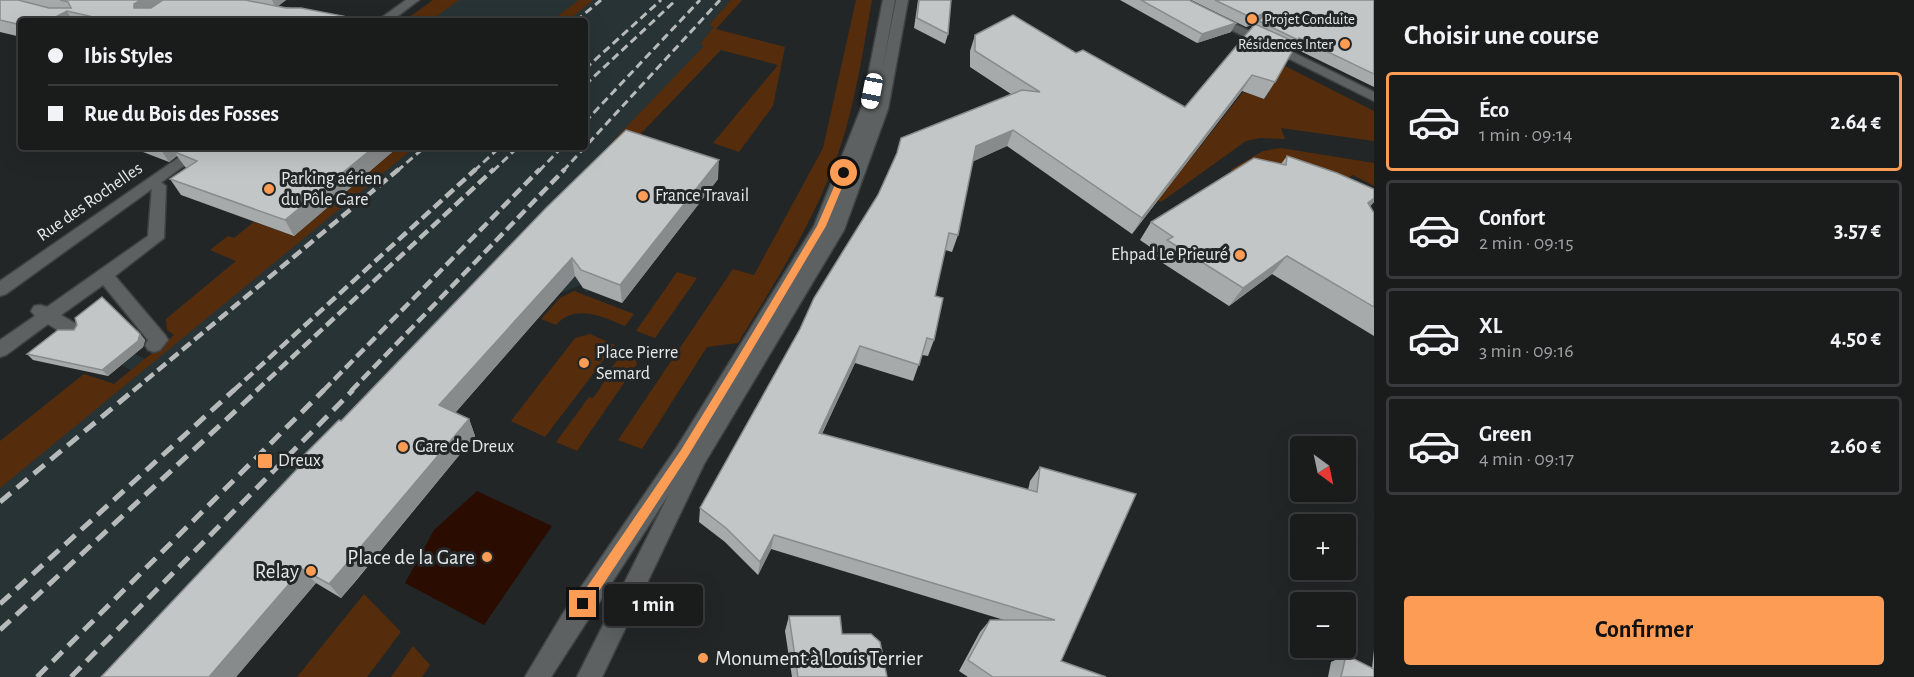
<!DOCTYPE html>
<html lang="fr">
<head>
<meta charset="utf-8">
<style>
	:root { --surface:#1a1c1c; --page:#272929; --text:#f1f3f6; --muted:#9fa1a3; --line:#383a3b; --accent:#fd9c55 }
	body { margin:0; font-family:"Alegreya Sans",sans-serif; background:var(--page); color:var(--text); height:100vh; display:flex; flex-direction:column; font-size:22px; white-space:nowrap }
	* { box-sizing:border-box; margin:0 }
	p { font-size:20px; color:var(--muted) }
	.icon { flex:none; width:33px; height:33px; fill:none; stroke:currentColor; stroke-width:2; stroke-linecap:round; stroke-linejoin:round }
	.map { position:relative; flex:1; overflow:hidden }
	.details { display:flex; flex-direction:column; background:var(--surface); width:540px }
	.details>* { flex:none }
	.banner { position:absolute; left:18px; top:18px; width:570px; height:132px; border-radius:6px; box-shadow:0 6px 24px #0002,0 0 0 2px var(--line); display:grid; align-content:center; height:132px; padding:0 30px; background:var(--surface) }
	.needle { width:39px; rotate:147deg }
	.buttons { position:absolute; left:1290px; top:436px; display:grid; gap:12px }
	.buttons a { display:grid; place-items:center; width:66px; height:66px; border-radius:6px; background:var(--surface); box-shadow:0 6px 24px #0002,0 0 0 2px var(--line); font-size:30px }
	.end { position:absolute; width:27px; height:27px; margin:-14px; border:8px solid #fd9c55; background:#111; box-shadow:0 0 0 3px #111 }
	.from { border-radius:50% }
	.bubble { position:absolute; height:42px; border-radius:6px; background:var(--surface); box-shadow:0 6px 24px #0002,0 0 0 2px var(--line); font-size:20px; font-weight:700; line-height:42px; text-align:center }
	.car { position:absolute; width:18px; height:36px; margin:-18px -9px; border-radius:8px; box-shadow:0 0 4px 2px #0007; background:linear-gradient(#fff 24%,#345 0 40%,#fff 0 76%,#345 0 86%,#fff 0) }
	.banner b { display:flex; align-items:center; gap:21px; height:57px; font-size:22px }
	.banner b+b { border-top:2px solid var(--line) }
	.banner i { width:15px; height:15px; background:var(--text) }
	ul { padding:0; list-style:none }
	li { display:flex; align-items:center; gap:18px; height:99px; margin:0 12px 9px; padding:0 18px; border:3px solid var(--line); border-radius:6px }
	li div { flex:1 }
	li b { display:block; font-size:22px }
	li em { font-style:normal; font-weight:700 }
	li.active { border-color:var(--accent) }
	li>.icon { width:54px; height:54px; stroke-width:1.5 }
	h2 { padding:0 30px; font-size:27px; line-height:72px }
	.action { display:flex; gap:12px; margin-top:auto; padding:12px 30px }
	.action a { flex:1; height:69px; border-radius:6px; background:var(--accent); color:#111; font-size:24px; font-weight:700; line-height:69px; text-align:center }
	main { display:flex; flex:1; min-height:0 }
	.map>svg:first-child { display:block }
</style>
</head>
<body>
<main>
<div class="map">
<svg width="1374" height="677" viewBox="0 0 1374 677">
	<rect width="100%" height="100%" fill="#222626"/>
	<polygon fill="#283335" points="433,0 731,0 709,25 715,27 700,44 721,50 550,227 652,264 622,303 590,291 586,292 581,285 560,293 447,422 355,582 341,598 315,583 236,677 0,677 0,441 84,374 114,384 131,370 121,365 108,376 56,354 104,317 149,342 135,354 145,359 175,335 167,330 166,319 236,261 210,250 228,236 234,238 254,222 294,236 398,147 585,147 585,21 404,21"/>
	<g fill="#552d0c">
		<polygon points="433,0 459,0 430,21 404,21"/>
		<polygon points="579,0 593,0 568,21 551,21"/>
		<polygon points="731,0 742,0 716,29 785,47 773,106 739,152 713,143 778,65 721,50 627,148 611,143 704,46 700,44 714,27 709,25"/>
		<path d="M856,0H872C863,50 856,100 840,148C817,217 776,281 738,343L707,347L642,449L618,440L733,269L754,275L823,148Z"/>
		<polygon points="1283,65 1374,111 1374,141 1281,128 1285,139 1260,138 1246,141 1161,202 1144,192 1160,147 1191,158 1243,92 1265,99"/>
		<polygon points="398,147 415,147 0,488 0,441 84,374 114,384 174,335 167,330 166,319 236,261 210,250 228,236 234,238 254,222 294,236"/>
		<polygon points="1281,148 1374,163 1374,186 1353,175 1343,181 1241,176 1230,170 1263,151"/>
		<polygon points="677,272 697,278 655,338 636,331"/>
		<path d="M574,291L634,314L625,326C603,317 575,303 556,325L541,319L560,298Z"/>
		<polygon points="590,334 615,345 545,437 511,421 575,338"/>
		<polygon points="624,352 634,356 637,364 577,451 556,442 589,397 593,398 605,381 604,377"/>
		<polygon points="364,594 401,632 367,677 297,677"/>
		<polygon points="413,646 430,665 422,677 391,677"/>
	</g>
	<polygon fill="#2a0d00" points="477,491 552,526 484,625 405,583 434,530"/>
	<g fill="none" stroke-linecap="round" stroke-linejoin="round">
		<defs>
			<path id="pedestrian" d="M159,181L166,186L164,238L115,276L165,335L168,340L160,350L154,352L148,350L145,345L148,340L103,285L61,315L78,325L81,330L78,335C67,338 58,330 48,324L6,355L0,357V340L35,316L31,311L34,306L40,305L47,307L148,236L152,186Z"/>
			<g id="minor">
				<polygon points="406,0 419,0 391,21 377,21"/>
				<polygon points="194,147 210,147 6,294 0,296 0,281"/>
			</g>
			<polygon id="tertiary" points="1171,0 1186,0 1374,92 1374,101"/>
			<polygon id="secondary" points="883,0 895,0 882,72 896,0 908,0 888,109 844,230 704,464 602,677 577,677 669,494 551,677 525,677 562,615 677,447 814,226 862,106"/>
		</defs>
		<use href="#pedestrian" stroke="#404343" stroke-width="3"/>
		<use href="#minor" stroke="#404343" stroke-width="3"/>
		<use href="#tertiary" stroke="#404343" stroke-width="3"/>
		<use href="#secondary" stroke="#404343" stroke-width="3"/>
		<use href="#pedestrian" fill="#5d6161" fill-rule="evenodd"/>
		<use href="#minor" fill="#5d6161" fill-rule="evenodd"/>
		<use href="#tertiary" fill="#5d6161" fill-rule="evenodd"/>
		<use href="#secondary" fill="#5d6161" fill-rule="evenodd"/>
		<g stroke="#b7baba" stroke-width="3" stroke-dasharray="8 4.5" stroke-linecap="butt">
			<polyline points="576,21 601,0"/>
			<polyline points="585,69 661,0"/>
			<polyline points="585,85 676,0"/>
			<polyline points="585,122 700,0"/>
			<polyline points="397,171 425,147"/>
			<polyline points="474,171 500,147"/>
			<polyline points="493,171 518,147"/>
			<polyline points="539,171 562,147"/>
			<polyline points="563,171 720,0"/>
		</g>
		<g stroke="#b7baba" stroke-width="4.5" stroke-dasharray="11 5" stroke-linecap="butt">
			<polyline points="133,391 399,169"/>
			<polyline points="233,391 476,169"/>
			<polyline points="256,391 494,169"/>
			<polyline points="323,391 540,169"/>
			<polyline points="351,391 565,169"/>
		</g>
		<g stroke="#b7baba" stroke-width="5" stroke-dasharray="14 8" stroke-linecap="butt">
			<polyline points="0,502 134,390"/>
			<polyline points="0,604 234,390"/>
			<polyline points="0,630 258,390"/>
			<polyline points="37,677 324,390"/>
			<polyline points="71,677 353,390"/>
		</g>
	</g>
	<g fill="#a7aaab">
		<polygon points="0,0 286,0 278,6 343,16 346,21 21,21 21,37 0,32"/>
		<polygon points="918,0 951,0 948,34 945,44 914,28"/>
		<polygon points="1120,0 1189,0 1231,32 1197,43"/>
		<polygon points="1191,0 1374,0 1374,87 1294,48 1275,82 1264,99 1242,91 1132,234 1007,146 973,161 958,235 952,252 945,250 935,296 934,340 928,356 922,355 913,381 855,363 822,434 1028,490 1030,481 1040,467 1061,661 1106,677 968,677 959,671 980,632 990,620 1004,620 771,549 758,575 725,542 699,522 700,508 1011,94 970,67 970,51 975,35 1076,53 1185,107 1255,24 1246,27"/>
		<polygon points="130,147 398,147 294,236 181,195 170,179 186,168 177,156 169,162"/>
		<polygon points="1287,156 1374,189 1374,202 1370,206 1374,213 1374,336 1272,274 1229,306 1155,258 1159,253 1140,240 1151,222 1281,164"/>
		<polygon points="718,179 622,303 583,288 575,276 455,413 469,419 475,436 355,582 341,598 316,583 236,677 297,469 294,465 341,421 546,208"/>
		<polygon points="137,330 145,340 143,347 108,376 33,360 27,354"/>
		<polygon points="789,616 842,634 887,677 792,677 785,631"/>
		<polygon points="1374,650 1374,677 1328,677 1331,662 1346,655 1372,668"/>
	</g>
	<g fill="#888b8b">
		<polygon points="141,0 173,0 143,19 134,8 134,4"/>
		<polygon points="272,0 286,0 276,8"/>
		<polygon points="67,11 73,21 48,21"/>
		<polygon points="1265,13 1258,23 1246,27 1252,18"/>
		<polygon points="1236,23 1231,32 1197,43 1202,34"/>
		<polygon points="1252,75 1242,91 1132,234 1142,218"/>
		<polygon points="1013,130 1007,146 970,163 976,146"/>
		<polygon points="159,147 190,147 175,152 177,156 169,162"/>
		<polygon points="374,147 398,147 294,236 285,220"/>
		<polygon points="719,160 718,179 622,303 620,285"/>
		<polygon points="1374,198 1374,202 1366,211 1368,203"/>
		<polygon points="1287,256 1272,274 1229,306 1243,288"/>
		<polygon points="572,258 575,276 447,422 439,405"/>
		<polygon points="140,334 145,340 143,347 108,376 102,370"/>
		<polygon points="860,346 855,363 815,448 819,433"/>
		<polygon points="469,419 475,436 341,598 329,584"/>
		<polygon points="774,535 771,549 758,575 760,562"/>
		<polygon points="302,569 316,583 236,677 209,677"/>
	</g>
	<g fill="#c2c6c7" stroke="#888b8b" stroke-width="1.5">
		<polygon points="0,0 18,0 49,8 71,8 68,2 60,0 141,0 134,4 134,8 151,8 163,0 245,0 286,8 301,8 343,16 338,19 346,21 111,21 67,11 48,21 21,21 21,25 0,20"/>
		<polygon points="919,0 951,0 948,34 917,18"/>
		<polygon points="1141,0 1189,0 1236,23 1202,34"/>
		<polygon points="1215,0 1374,0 1374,74 1299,38 1298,40 1259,21 1265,13 1252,18"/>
		<polygon points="1013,15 1076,53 1083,50 1185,107 1255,24 1297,43 1275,82 1252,75 1142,218 1013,130 976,146 958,235 949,233 935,296 943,298 934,340 927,338 919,365 860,346 819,433 1037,492 1040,467 1136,494 1061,661 1106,677 993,677 968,660 990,620 1055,620 774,535 760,562 726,528 700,508 800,329 814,298 878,195 897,153 901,138 1022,90 1040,92 975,51 975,35"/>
		<polygon points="626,130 719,160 620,285 581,270 572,258 439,405 469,419 343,568 329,584 302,569 209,677 101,677 298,468 294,465 339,420 341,421 546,208"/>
		<polygon points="182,147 374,147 285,220 170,179 197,161 175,152"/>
		<polygon points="1287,156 1337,173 1374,189 1374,198 1368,203 1374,213 1374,307 1287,256 1243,288 1167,240 1173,237 1151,222 1254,158 1286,165"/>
		<polygon points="102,297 140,334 138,341 102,370 27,354 58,330 74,330 77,325 75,318"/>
		<polygon points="789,616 840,616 842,634 871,634 880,642 887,677 798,677"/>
		<polygon points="1346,655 1374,669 1374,677 1341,677"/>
	</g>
	<polygon fill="#fd9c55" points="844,170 848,173 826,226 739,372 688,456 587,609 583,610 578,609 576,604 578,600 681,450 732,367 817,226 840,173"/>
	<g fill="#fd9c55" stroke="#222626" stroke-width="2">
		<circle cx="1252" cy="19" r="6"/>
		<circle cx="1345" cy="44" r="6"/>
		<circle cx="269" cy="189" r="6"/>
		<circle cx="643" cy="196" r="6"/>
		<circle cx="1240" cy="255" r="6"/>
		<circle cx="584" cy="363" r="6"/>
		<circle cx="403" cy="447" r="6"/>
		<rect x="257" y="453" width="16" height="16" rx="3"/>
		<circle cx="487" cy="557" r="6"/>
		<circle cx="311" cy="571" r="6"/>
		<circle cx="703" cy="658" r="6"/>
	</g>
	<g text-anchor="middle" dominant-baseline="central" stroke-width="6" stroke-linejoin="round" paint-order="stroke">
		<g font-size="15" fill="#e6e9e9" stroke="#222626" text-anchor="start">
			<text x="1264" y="19">Projet Conduite</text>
			<text x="1333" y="44" text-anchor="end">Résidences Inter</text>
		</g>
		<g font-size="18" fill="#e6e9e9" stroke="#222626" text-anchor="start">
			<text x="281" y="179">Parking aérien<tspan x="281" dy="21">du Pôle Gare</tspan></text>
			<text x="655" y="196">France Travail</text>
			<text x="1228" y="255" text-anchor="end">Ehpad Le Prieuré</text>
			<text x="596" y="353">Place Pierre<tspan x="596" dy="21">Semard</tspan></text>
			<text x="415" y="447">Gare de Dreux</text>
			<text x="278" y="461">Dreux</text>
		</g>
		<g font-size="18" fill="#e6e9e9" stroke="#222626">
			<text transform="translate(90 202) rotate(-35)">Rue des Rochelles</text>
		</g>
		<g font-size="21" fill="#e6e9e9" stroke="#222626" text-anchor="end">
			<text x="475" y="557">Place de la Gare</text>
			<text x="299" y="571">Relay</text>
			<text x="715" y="658" text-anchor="start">Monument à Louis Terrier</text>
		</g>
	</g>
</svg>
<div class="buttons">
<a><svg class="needle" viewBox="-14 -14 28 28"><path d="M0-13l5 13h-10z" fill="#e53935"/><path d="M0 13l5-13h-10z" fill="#9fa1a3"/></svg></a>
<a>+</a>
<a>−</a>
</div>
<i class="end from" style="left:844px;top:173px"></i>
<i class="end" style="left:583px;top:604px"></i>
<div class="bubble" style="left:604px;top:584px;width:99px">1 min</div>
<i class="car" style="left:872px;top:91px;rotate:191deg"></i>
<div class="banner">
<b><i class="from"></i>Ibis Styles</b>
<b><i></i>Rue du Bois des Fosses</b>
</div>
</div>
<section class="details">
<h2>Choisir une course</h2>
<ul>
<li class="active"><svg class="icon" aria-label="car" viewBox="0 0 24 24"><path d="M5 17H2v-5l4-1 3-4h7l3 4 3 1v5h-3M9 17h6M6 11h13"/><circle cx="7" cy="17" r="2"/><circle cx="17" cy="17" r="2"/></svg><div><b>Éco</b><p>1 min · 09:14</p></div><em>2.64 €</em></li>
<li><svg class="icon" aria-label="car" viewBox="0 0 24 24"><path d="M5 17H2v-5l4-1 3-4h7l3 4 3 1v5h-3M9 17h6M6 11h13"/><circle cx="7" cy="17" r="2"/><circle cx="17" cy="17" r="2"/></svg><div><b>Confort</b><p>2 min · 09:15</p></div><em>3.57 €</em></li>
<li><svg class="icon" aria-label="car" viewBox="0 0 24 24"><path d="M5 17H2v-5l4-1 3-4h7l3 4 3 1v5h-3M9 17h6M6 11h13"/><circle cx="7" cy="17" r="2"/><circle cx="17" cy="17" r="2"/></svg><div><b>XL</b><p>3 min · 09:16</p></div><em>4.50 €</em></li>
<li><svg class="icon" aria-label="car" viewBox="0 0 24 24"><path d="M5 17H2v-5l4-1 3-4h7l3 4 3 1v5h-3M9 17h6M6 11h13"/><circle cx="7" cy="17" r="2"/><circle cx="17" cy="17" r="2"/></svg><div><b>Green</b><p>4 min · 09:17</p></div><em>2.60 €</em></li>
</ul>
<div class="action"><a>Confirmer</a></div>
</section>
</main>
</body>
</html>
